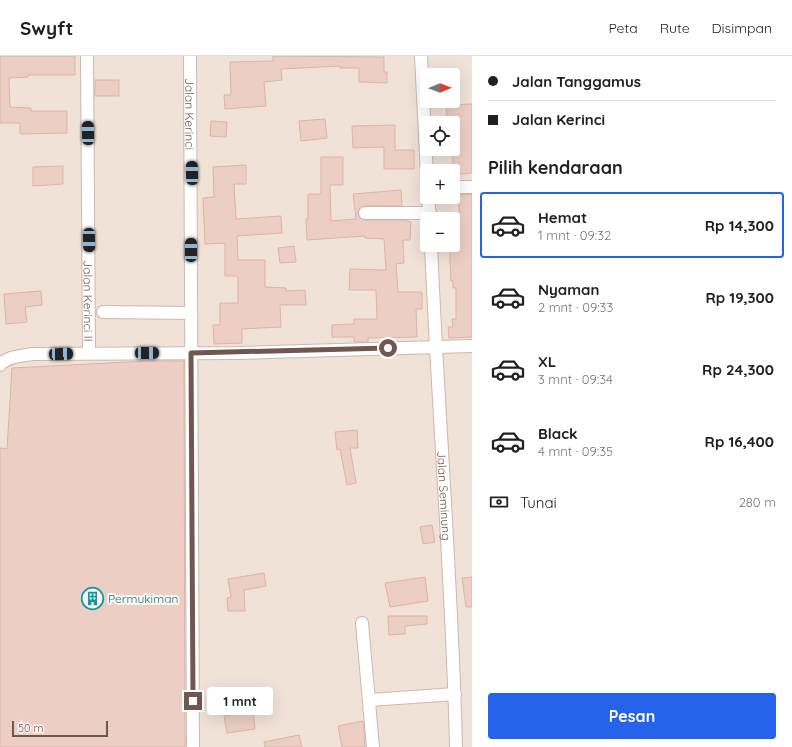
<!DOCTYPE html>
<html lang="id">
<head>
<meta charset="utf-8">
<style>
	:root { --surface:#fff; --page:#f2f2f2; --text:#202124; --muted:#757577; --line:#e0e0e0; --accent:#2563eb }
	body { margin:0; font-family:Quicksand,sans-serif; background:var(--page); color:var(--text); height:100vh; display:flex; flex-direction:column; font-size:15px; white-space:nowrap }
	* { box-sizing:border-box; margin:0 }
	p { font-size:13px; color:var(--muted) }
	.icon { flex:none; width:22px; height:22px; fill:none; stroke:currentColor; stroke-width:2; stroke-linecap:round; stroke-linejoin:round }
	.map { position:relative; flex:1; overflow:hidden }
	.details { display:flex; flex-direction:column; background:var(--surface); width:320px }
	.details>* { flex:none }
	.hud { display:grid; align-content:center; height:88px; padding:0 16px; background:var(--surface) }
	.needle { width:26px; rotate:89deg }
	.controls { position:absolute; left:420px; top:12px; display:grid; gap:8px }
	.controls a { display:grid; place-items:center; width:40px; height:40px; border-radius:4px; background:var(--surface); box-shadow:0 4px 16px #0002; font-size:20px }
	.scale { position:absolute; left:12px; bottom:10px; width:96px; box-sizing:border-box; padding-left:4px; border:2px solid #71574f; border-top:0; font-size:11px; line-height:14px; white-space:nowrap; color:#71574f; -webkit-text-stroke:3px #fdf5ef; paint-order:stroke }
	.end { position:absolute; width:18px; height:18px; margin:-9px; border:5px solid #71574f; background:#fff; box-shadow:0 0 0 2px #fff }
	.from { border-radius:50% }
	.bubble { position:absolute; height:28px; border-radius:4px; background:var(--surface); box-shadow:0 4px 16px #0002; font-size:13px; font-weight:700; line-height:28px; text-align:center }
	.car { position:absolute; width:12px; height:24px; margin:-12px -6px; border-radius:5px; box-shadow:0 0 3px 1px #0007; background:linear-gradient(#222 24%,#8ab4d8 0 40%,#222 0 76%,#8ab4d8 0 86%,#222 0) }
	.hud b { display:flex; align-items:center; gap:14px; height:38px; font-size:15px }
	.hud b+b { border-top:1px solid var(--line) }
	.hud i { width:10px; height:10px; background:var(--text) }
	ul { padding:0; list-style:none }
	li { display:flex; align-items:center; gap:12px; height:66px; margin:0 8px 6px; padding:0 8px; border:2px solid transparent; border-radius:4px }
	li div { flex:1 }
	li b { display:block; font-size:15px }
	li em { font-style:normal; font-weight:700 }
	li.current { border-color:var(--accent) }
	li>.icon { width:36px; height:36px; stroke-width:1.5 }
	h2 { padding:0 16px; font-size:18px; line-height:48px }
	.pay { display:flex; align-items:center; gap:10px; height:44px; padding:0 16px; font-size:15px }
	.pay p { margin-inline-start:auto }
	.primary-button { display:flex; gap:8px; margin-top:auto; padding:8px 16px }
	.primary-button a { flex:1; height:46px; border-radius:4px; background:var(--accent); color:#fff; font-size:16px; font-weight:700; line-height:46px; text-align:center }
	header { display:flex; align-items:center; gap:24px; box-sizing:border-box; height:56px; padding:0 20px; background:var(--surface); border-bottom:1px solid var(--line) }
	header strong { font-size:19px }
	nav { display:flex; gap:22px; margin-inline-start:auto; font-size:14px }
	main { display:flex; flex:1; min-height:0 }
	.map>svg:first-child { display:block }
</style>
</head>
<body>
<header>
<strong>Swyft</strong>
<nav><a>Peta</a><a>Rute</a><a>Disimpan</a></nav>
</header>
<main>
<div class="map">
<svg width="472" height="691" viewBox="0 0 472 691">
	<rect width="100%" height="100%" fill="#faf1e9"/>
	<path fill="#f1e2d8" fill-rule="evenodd" d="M0,0H472V691H0ZM427,19H453V45H427ZM427,67H453V93H427ZM427,115H453V141H427ZM427,163H453V189H427Z"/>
	<g fill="#eccec4" stroke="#ddb3a6">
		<polygon points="0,0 75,0 75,19 28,19 28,21 9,22 10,51 31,52 31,55 67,55 67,77 20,78 20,67 0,67"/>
		<polygon points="273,0 384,1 384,16 387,16 387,27 359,26 359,12 340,12 340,10 281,13 282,24 264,26 266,50 225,53 224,39 231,39 230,6 273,5"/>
		<rect x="95" y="24" width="24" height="16"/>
		<polygon points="472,48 472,117 454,119 452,94 453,61 447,61 446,49"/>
		<polygon points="325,63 327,82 301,85 299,65"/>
		<polygon points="211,65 227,66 226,81 210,80"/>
		<polygon points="395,69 395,94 414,94 414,113 384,113 384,91 353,92 352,70"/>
		<polygon points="321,101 343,101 343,129 330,129 331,165 356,163 353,138 401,134 402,150 365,150 359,153 358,157 359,161 365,164 403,164 411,166 410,184 403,184 404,207 396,208 398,236 422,236 422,253 416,253 417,281 368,282 368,286 354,286 354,281 332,281 332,269 354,268 354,263 377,263 376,234 349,234 350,213 386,214 384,183 365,182 365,180 307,184 306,163 308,163 308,138 321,138"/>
		<polygon points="246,109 246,128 234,128 236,163 281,160 282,177 237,180 238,204 265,204 265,231 286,232 286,235 305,234 306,249 280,249 281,271 242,273 242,287 214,288 213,269 220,269 220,247 238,247 238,220 225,220 225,187 205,188 203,142 214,141 213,111"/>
		<polygon points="63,110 63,128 33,130 33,111"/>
		<polygon points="472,138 472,281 449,282 448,271 453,271 452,263 456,263 456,232 453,232 453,225 451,225 450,205 450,189 453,189 453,165 460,165 458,139"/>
		<polygon points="294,190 296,206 280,207 278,192"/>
		<polygon points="41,235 42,249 25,251 27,266 6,268 4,238"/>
		<polygon points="146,305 184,305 185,691 0,691 0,392 7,393 12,312"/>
		<polygon points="357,374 358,392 350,392 356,427 347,429 340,393 337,394 335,376"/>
		<polygon points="432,469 435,486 423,488 420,471"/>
		<polygon points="264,517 266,530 244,534 245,555 228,555 227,542 231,541 228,523"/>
		<polygon points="425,521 428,545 390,551 385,527"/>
		<polygon points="472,521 472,551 466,551 462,522"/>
		<polygon points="388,560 427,560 427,568 405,570 405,578 389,579"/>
		<polygon points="253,656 255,673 227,677 224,660"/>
		<polygon points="363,665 365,691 342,691 338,670"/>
		<polygon points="299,679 302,691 265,691 264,686"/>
	</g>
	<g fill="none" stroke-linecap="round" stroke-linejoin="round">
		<defs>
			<g id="minor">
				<path id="s1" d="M87,0L89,297"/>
				<path id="s2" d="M190,0L193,691"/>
				<polyline points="421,0 427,120"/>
				<polyline points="453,131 472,131"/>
				<polyline points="428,141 430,163"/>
				<polyline points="365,157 430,157"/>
				<path id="s3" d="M431,189C438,356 452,523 456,691"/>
				<polyline points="103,256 191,257"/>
				<path d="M0,309C7,300 22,300 32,298L237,297L472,290"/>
				<polyline points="362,567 373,691"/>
				<polyline points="370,644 455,638"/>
			</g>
		</defs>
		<use href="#minor" stroke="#cbb8b0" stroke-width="14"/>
		<use href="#minor" stroke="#fff" stroke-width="12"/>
	</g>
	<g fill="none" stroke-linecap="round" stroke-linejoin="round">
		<polyline stroke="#71574f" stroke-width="5" points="193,645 191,297 388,292"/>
	</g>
	<defs>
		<symbol id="building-ring" viewBox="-11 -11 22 22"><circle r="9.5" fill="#fdf5ef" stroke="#0f9aa8" stroke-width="1.5"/><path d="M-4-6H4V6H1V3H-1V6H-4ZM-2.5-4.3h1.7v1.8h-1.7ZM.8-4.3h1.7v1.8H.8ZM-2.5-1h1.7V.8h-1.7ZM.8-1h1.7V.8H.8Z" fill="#0f9aa8"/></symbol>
	</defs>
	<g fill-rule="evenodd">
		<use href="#building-ring" x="80" y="530" width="25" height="25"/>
	</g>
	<g text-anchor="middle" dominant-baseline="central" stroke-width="4" stroke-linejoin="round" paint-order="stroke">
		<g font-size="12" fill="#71574f" stroke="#fdf5ef">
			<text stroke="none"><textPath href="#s2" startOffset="58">Jalan Kerinci</textPath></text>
			<text stroke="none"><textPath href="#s1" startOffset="245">Jalan Kerinci II</textPath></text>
			<text stroke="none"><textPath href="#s3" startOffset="251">Jalan Seminung</textPath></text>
		</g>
		<g font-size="12" fill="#0d838f" stroke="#fdf5ef" text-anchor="start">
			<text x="108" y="542">Permukiman</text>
		</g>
	</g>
</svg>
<div class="controls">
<a><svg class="needle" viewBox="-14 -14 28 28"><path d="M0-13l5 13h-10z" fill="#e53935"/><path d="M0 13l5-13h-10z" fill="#757577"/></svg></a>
<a><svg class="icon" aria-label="locate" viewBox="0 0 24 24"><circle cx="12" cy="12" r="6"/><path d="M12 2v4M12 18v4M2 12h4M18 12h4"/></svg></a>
<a>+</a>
<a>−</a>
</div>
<div class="scale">50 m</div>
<i class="end from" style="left:388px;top:292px"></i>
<i class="end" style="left:193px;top:645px"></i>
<div class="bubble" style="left:207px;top:631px;width:66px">1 mnt</div>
<i class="car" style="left:88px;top:77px;rotate:359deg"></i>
<i class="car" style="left:192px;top:117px;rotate:359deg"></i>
<i class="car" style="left:89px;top:184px;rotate:179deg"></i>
<i class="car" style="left:191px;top:194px;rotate:0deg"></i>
<i class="car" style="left:147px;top:297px;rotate:90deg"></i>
<i class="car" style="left:61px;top:298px;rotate:88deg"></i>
</div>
<section class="details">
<div class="hud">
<b><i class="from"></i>Jalan Tanggamus</b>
<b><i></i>Jalan Kerinci</b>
</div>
<h2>Pilih kendaraan</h2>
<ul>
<li class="current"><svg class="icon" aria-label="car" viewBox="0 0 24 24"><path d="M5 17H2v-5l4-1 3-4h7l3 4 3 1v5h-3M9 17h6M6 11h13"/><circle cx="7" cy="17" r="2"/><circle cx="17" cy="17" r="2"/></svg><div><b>Hemat</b><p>1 mnt · 09:32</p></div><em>Rp 14,300</em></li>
<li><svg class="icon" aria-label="car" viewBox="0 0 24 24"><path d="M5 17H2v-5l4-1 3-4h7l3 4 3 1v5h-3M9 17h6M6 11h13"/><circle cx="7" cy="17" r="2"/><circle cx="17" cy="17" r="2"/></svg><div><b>Nyaman</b><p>2 mnt · 09:33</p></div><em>Rp 19,300</em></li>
<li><svg class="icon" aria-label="car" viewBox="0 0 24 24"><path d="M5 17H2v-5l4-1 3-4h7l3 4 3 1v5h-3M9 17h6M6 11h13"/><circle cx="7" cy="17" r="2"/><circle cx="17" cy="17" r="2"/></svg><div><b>XL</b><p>3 mnt · 09:34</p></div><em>Rp 24,300</em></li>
<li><svg class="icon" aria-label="car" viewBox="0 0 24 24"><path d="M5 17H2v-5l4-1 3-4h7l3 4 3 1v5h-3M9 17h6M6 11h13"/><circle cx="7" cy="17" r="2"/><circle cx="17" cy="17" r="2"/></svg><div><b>Black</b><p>4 mnt · 09:35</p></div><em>Rp 16,400</em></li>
</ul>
<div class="pay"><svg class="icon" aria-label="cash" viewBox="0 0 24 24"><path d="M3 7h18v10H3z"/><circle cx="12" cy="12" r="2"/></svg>Tunai<p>280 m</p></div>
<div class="primary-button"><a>Pesan</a></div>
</section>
</main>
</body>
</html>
